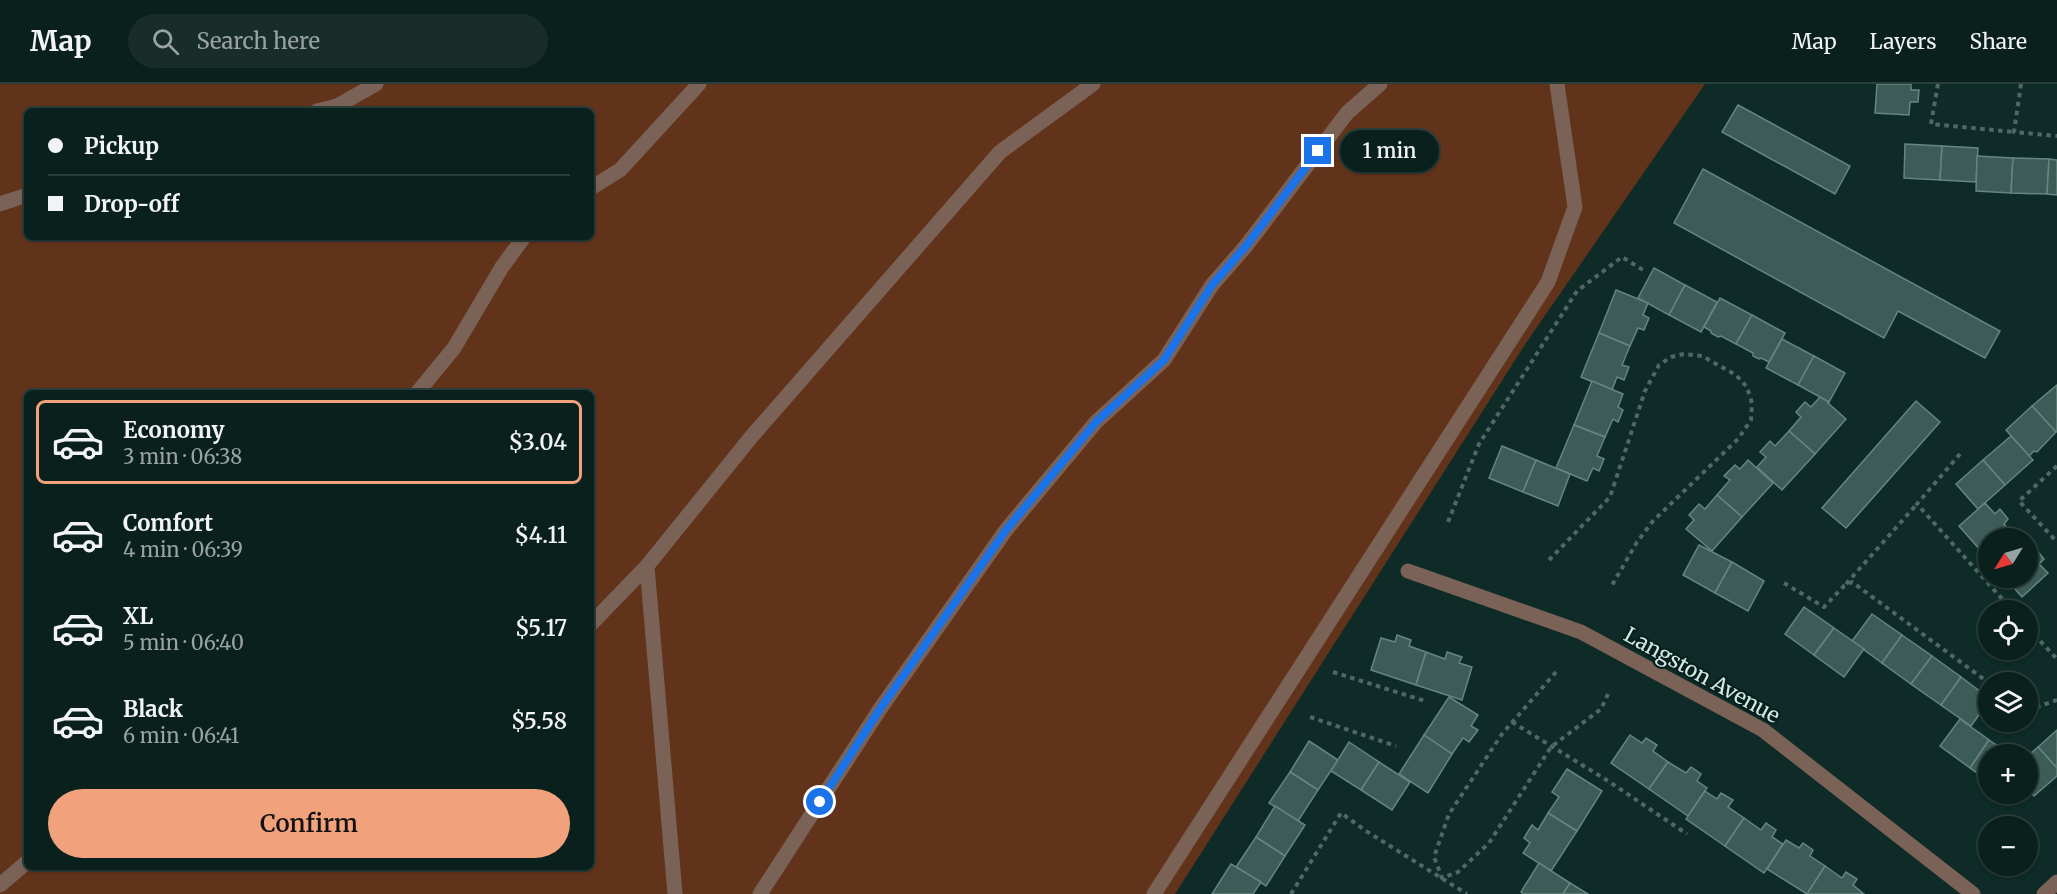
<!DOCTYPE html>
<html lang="en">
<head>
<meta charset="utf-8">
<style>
	:root { --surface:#0a201d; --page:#182d2a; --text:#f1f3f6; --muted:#99a3a4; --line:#2a3e3b; --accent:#f1a17b }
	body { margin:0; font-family:Merriweather,serif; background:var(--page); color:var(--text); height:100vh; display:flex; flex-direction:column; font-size:22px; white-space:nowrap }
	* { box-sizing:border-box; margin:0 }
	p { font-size:20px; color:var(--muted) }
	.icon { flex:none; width:33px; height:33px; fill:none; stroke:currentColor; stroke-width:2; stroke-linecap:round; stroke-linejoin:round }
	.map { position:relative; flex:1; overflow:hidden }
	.sheet { position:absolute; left:24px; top:306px; width:570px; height:480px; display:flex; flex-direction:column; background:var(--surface); border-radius:9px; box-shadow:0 2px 4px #0004,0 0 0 2px var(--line) }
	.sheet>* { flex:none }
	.banner { position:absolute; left:24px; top:24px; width:570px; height:132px; border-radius:9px; box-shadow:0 2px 4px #0004,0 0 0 2px var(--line); display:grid; align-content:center; height:132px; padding:0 24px; background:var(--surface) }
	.needle { width:39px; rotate:233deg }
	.fabs { position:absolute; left:1978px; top:444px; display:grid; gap:12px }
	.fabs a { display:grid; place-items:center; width:60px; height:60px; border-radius:50%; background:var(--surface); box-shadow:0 2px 4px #0004,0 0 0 2px var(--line); font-size:30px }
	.end { position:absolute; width:27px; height:27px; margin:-14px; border:8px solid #1a73e8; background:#fff; box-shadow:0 0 0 3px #fff }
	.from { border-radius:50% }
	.bubble { position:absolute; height:42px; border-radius:21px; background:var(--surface); box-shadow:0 2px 4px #0004,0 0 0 2px var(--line); font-size:20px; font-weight:600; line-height:42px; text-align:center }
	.banner b { display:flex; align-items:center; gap:21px; height:57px; font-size:22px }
	.banner b+b { border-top:2px solid var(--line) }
	.banner i { width:15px; height:15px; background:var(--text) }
	ul { padding:10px 0 0; list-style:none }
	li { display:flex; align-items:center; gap:18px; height:84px; margin:0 12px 9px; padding:0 12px; border:3px solid transparent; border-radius:9px }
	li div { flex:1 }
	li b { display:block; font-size:22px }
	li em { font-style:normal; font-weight:600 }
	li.active { border-color:var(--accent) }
	li>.icon { width:54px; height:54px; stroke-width:1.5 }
	.primary-button { display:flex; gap:12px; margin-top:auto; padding:12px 24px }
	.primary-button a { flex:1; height:69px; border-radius:36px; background:var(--accent); color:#111; font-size:24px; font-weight:600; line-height:69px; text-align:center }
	header { display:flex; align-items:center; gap:36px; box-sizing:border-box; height:84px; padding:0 30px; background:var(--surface); border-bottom:2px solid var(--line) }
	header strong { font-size:28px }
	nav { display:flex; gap:33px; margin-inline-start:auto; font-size:21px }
	.search { width:420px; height:54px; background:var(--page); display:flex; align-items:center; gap:15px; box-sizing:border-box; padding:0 21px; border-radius:33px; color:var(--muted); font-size:22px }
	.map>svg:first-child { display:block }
</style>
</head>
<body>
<header>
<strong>Map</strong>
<div class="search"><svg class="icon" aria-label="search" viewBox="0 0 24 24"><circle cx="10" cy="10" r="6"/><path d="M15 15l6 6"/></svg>Search here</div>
<nav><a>Map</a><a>Layers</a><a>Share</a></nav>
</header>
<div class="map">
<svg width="2057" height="810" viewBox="0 0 2057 810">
	<rect width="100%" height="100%" fill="#0e2b27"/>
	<path fill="#62331b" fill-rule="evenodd" d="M0,0H1705L1526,259L1175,810H0ZM27,27H591V153H27ZM27,309H591V783H27Z"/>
	<g fill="#3e5c57" stroke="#668580" stroke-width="1.5">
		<polygon points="1877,0 1911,0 1911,6 1919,6 1918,18 1910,18 1909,31 1875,29"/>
		<polygon points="1738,21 1850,82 1835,110 1722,48"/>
		<polygon points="1905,60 1942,62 1940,96 1904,94"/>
		<polygon points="1942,62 1978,64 1976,98 1940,96"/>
		<polygon points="1977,72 2013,74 2011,109 1976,107"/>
		<polygon points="2013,74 2049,75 2047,110 2011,109"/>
		<polygon points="2049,75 2057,76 2057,111 2047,110"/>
		<polygon points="1703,85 2000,247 1985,274 1898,227 1884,254 1674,139"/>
		<polygon points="1654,184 1685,201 1669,231 1638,214"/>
		<polygon points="1685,201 1717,218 1701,248 1669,231"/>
		<polygon points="1616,206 1648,219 1643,231 1649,234 1644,246 1638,244 1630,262 1599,249"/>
		<polygon points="1720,214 1752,231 1736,260 1721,252 1718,253 1711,249 1711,247 1704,243"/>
		<polygon points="1752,231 1785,249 1769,278 1761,274 1759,275 1753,272 1753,269 1736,260"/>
		<polygon points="1599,249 1630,262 1622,281 1629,283 1624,296 1617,293 1612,306 1581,293"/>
		<polygon points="1782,255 1814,272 1798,301 1766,284"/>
		<polygon points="1814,272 1845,289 1829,318 1798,301"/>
		<polygon points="1592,297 1623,310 1618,323 1623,326 1618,338 1613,335 1605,353 1574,341"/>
		<polygon points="2057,301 2057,347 2056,348 2032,322"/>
		<polygon points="1820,313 1829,318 1828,319 1846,335 1815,370 1789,347 1801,333 1796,328 1805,318 1811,323"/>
		<polygon points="1916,317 1940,338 1846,444 1822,424"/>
		<polygon points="2032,322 2056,348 2037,368 2034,367 2029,372 2006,346"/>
		<polygon points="1574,341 1605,353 1597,372 1604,375 1599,387 1593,384 1587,397 1556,384"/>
		<polygon points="1789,347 1815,370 1782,406 1757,383 1766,373 1760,368 1770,357 1775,362"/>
		<polygon points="2011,352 2033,376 2005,401 1983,376"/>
		<polygon points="1502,362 1536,376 1523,408 1489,394"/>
		<polygon points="1536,376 1570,390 1558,422 1523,408"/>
		<polygon points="1748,376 1773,399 1742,433 1717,411 1730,396 1724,392 1735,381 1740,385"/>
		<polygon points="1983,376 2005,401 1978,425 1956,400"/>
		<polygon points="1717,411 1742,433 1712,467 1686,445 1694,436 1689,431 1699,420 1705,425"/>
		<polygon points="1985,419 1995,430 2000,425 2008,435 2004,440 2016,454 1989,454 1989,476 1959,442"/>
		<polygon points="1699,461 1732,478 1715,509 1683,491"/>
		<polygon points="2035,464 2044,475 2039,480 2048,489 2022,513 2005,494 2028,494 2028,467 2029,469"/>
		<polygon points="1732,478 1764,497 1748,527 1715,509"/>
		<polygon points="1804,523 1834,544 1814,571 1785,550"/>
		<polygon points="1872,530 1902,551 1882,579 1852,557"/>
		<polygon points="1834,544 1864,565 1844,593 1814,571"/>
		<polygon points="1397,551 1411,556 1409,562 1426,568 1416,601 1371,586 1381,554 1395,558"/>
		<polygon points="1902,551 1932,572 1911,600 1882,579"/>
		<polygon points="1426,568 1445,575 1447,568 1462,573 1459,579 1472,583 1462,616 1416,601"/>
		<polygon points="1932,572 1961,593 1941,621 1911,600"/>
		<polygon points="1961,593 1989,614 1989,617 1971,642 1941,621"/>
		<polygon points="1449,613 1478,631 1471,642 1478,646 1469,658 1463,654 1452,670 1424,651"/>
		<polygon points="1960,635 1989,656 1970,684 1940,662"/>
		<polygon points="2057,646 2057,684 2038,663"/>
		<polygon points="1424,651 1452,670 1428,709 1399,690"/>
		<polygon points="1630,651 1642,659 1646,654 1657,661 1653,667 1668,678 1649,705 1611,679"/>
		<polygon points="1989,656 2010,670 1989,670 1989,697 1970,684"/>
		<polygon points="1309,657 1338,676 1318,706 1290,688"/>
		<polygon points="1349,658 1379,678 1361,706 1331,687"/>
		<polygon points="2038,663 2057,684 2057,692 2034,712 2028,705 2028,672"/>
		<polygon points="1379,678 1410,698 1392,726 1361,706"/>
		<polygon points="1668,678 1686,689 1691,683 1701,690 1697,697 1707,704 1688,732 1649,705"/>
		<polygon points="1567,685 1602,707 1577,747 1548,729 1559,713 1552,708"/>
		<polygon points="1290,688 1318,706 1298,737 1269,719"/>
		<polygon points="1705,707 1717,715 1721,709 1733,716 1728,723 1744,734 1725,762 1686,735"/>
		<polygon points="1275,722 1305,741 1285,772 1256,753"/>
		<polygon points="1548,729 1577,747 1551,787 1523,769 1530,759 1524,754 1532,741 1538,746"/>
		<polygon points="1744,734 1761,746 1766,739 1776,746 1772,753 1783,760 1764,789 1725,762"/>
		<polygon points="1256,753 1285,772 1266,802 1236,783"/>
		<polygon points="1786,756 1799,764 1803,759 1813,766 1810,772 1825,782 1807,810 1767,785"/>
		<polygon points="1539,779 1570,799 1563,810 1524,810 1521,808"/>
		<polygon points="1231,780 1261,798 1253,810 1212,810"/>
		<polygon points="1825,782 1842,794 1846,788 1857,795 1853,801 1864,810 1807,810"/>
		<polygon points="1570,799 1588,810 1563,810"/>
	</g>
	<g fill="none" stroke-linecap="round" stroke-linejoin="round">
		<g stroke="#4f6865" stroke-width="4" stroke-dasharray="4.5 4.5" stroke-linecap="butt">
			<polyline points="1938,0 1931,40 2014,48"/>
			<polyline points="2021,0 2014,48 2057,52"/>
			<polyline points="1960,370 1917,420 2012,526"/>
			<polyline points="2057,382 2019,417 2057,458"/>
			<polyline points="1448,438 1479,360 1577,207 1622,173 1643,186"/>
			<polyline points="1549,476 1610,413 1645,307 1659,281 1671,273 1684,270 1702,272 1736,291 1747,303 1752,319 1751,336 1738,355 1653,437 1637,458 1611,503"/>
			<polyline points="1784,499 1824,523 1844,502 1852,498 1989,599"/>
			<polyline points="1846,500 1917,420"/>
			<polyline points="2028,544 2057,575"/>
			<polyline points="1333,588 1425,617"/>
			<polyline points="1556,588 1502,650 1449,730 1434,773 1442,794 1458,788 1489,759 1551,663 1601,625 1608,610"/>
			<polyline points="2028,623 2031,625 2057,616"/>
			<polyline points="1310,633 1396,662"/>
			<polyline points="1512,638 1605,695 1687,750"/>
			<polyline points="1291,810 1341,729 1366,747 1467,810"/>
		</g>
		<g stroke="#7a6256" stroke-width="15">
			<polyline points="317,27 337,22 376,0"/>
			<polyline points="591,104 620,86 699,0"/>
			<polyline points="0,120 27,111"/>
			<polyline points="417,309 454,264 502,183 524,153"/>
			<polyline points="591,540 647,482"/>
			<polyline points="0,801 27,778"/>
			<polyline points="675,810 647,482 752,352 1000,68 1093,0"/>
			<polyline points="760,810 880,625 1006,446 1096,338 1164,276 1212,201 1246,162 1347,29 1380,0"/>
			<polyline points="1154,810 1548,198 1575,123 1557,0"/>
		</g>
		<g stroke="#7a6256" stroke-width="15">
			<polyline points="1408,487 1581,548 1763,646 1973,810"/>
			<polyline points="2044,810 2057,798"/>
		</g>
	</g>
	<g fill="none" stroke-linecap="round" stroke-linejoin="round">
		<polyline stroke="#1a73e8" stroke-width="8" points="820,718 880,625 1006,446 1096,338 1164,276 1212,201 1246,162 1318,67"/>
	</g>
	<g text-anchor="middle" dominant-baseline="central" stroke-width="4.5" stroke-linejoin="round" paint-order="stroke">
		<g font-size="21" fill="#d7e8e5" stroke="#04211e">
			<text transform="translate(1702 591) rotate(29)">Langston Avenue</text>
		</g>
	</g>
</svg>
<div class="fabs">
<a><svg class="needle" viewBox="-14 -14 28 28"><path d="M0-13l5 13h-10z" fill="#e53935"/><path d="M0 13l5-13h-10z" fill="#99a3a4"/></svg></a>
<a><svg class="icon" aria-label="locate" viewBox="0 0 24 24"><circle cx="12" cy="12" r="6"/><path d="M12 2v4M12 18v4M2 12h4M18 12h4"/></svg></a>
<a><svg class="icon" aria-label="layers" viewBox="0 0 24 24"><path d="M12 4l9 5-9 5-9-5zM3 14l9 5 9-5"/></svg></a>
<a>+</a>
<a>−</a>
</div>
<i class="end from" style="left:820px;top:718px"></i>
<i class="end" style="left:1318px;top:67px"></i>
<div class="bubble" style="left:1340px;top:46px;width:99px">1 min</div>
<div class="banner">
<b><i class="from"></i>Pickup</b>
<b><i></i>Drop-off</b>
</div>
<section class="sheet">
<ul>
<li class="active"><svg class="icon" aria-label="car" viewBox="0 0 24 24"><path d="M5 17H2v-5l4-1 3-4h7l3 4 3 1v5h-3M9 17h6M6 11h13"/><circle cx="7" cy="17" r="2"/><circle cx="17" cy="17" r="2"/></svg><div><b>Economy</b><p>3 min · 06:38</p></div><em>$3.04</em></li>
<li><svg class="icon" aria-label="car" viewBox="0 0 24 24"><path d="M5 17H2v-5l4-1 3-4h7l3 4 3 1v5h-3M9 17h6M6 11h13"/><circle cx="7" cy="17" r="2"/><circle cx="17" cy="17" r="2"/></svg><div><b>Comfort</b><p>4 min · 06:39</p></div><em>$4.11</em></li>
<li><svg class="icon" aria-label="car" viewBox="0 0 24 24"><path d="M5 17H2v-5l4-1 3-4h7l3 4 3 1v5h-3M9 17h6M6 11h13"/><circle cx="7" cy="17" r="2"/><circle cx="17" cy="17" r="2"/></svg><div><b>XL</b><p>5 min · 06:40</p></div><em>$5.17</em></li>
<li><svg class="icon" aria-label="car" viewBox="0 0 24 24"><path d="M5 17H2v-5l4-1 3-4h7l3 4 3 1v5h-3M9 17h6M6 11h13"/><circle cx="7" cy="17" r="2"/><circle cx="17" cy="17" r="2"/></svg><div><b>Black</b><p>6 min · 06:41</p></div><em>$5.58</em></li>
</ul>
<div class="primary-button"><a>Confirm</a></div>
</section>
</div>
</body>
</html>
